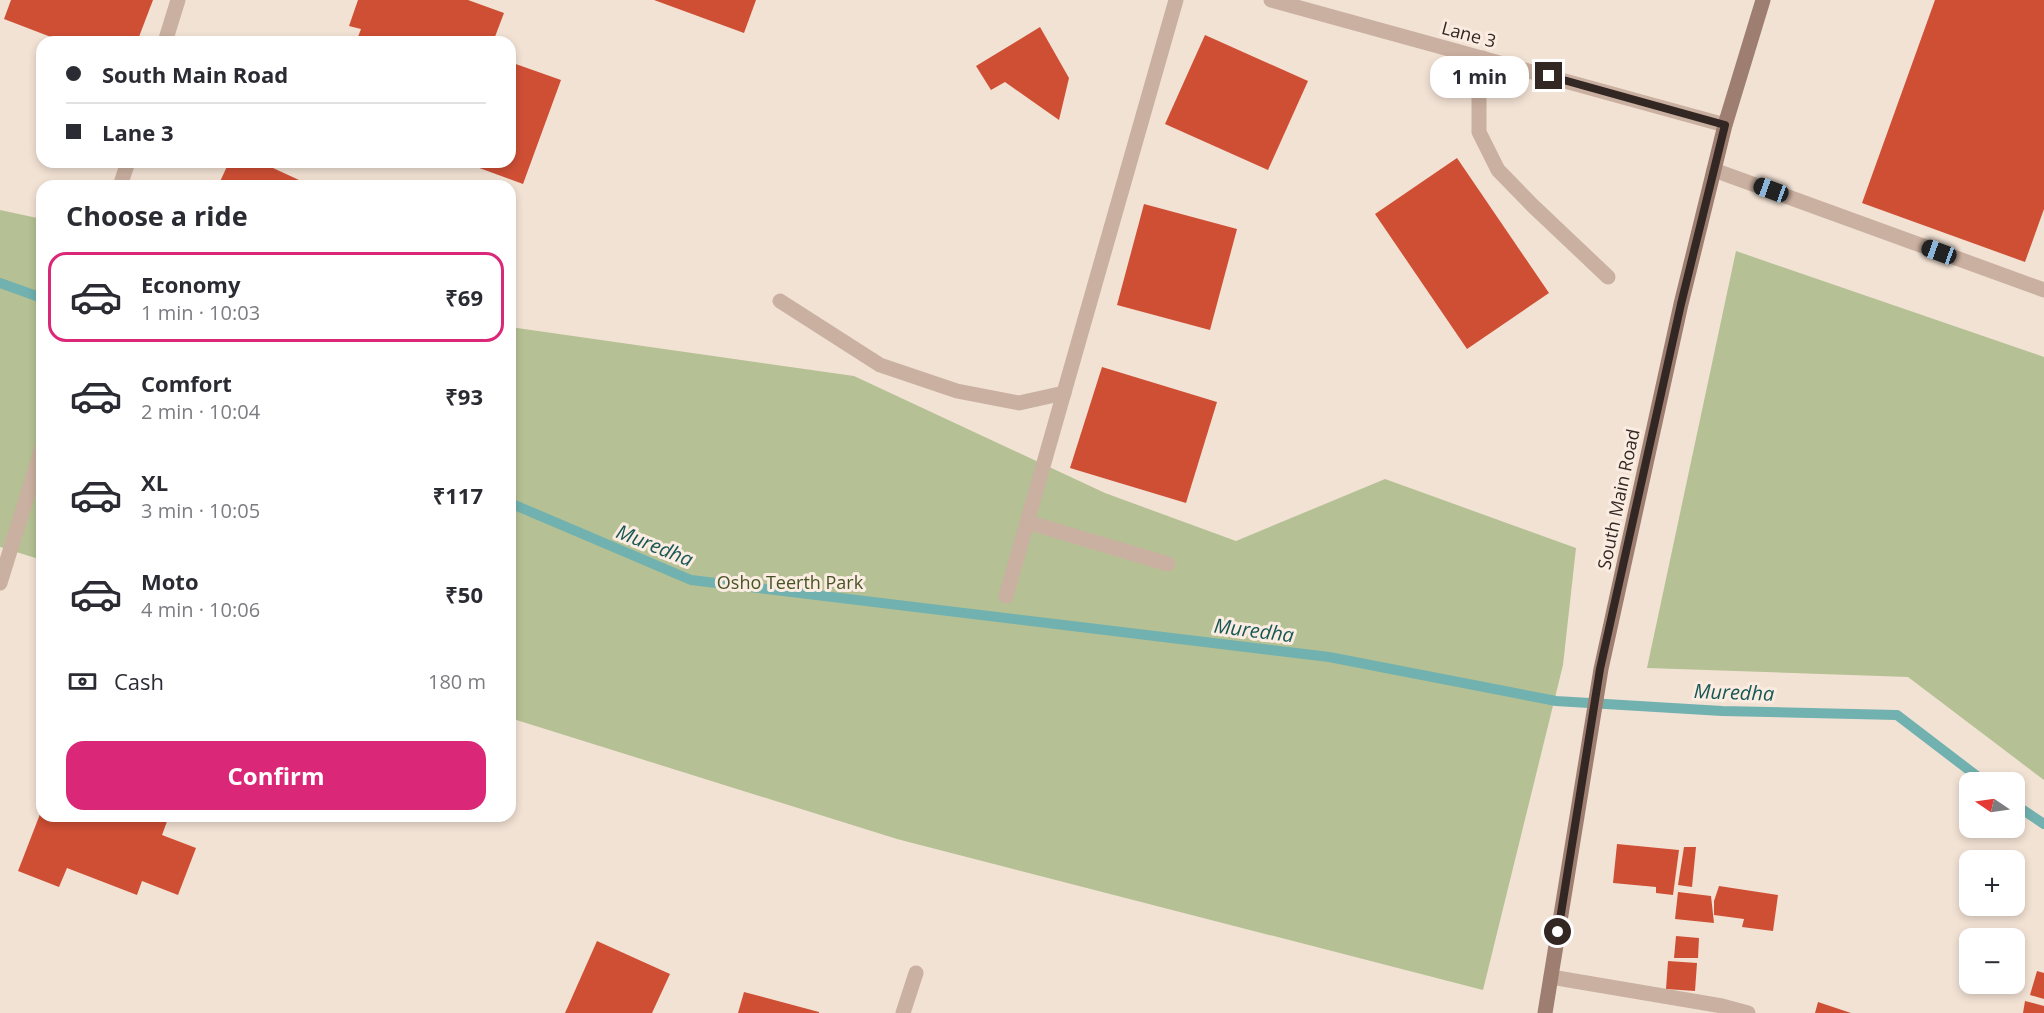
<!DOCTYPE html>
<html lang="en">
<head>
<meta charset="utf-8">
<style>
	:root { --surface:#fff; --page:#f7f7f7; --text:#2b2b33; --muted:#7c7c81; --line:#e1e1e2; --accent:#db2777 }
	body { margin:0; font-family:"Open Sans",sans-serif; background:var(--page); color:var(--text); height:100vh; display:flex; flex-direction:column; font-size:22px; white-space:nowrap }
	* { box-sizing:border-box; margin:0 }
	p { font-size:20px; color:var(--muted) }
	.icon { flex:none; width:33px; height:33px; fill:none; stroke:currentColor; stroke-width:2; stroke-linecap:round; stroke-linejoin:round }
	.map { position:relative; flex:1; overflow:hidden }
	.details { position:absolute; left:36px; top:180px; width:480px; height:642px; display:flex; flex-direction:column; background:var(--surface); border-radius:18px; box-shadow:0 3px 9px #0003 }
	.details>* { flex:none }
	.top-card { position:absolute; left:36px; top:36px; width:480px; height:132px; border-radius:18px; box-shadow:0 3px 9px #0003; display:grid; align-content:center; height:132px; padding:0 30px; background:var(--surface) }
	.needle { width:39px; rotate:283deg }
	.fabs { position:absolute; left:1959px; top:772px; display:grid; gap:12px }
	.fabs a { display:grid; place-items:center; width:66px; height:66px; border-radius:12px; background:var(--surface); box-shadow:0 3px 9px #0003; font-size:30px }
	.end { position:absolute; width:27px; height:27px; margin:-14px; border:8px solid #332724; background:#fff; box-shadow:0 0 0 3px #fff }
	.from { border-radius:50% }
	.bubble { position:absolute; height:42px; border-radius:18px; background:var(--surface); box-shadow:0 3px 9px #0003; font-size:20px; font-weight:700; line-height:42px; text-align:center }
	.car { position:absolute; width:18px; height:36px; margin:-18px -9px; border-radius:8px; box-shadow:0 0 4px 2px #0007; background:linear-gradient(#222 24%,#8ab4d8 0 40%,#222 0 76%,#8ab4d8 0 86%,#222 0) }
	.top-card b { display:flex; align-items:center; gap:21px; height:57px; font-size:22px }
	.top-card b+b { border-top:2px solid var(--line) }
	.top-card i { width:15px; height:15px; background:var(--text) }
	ul { padding:0; list-style:none }
	li { display:flex; align-items:center; gap:18px; height:90px; margin:0 12px 9px; padding:0 18px; border:3px solid transparent; border-radius:18px }
	li div { flex:1 }
	li b { display:block; font-size:22px }
	li em { font-style:normal; font-weight:700 }
	li.selected { border-color:var(--accent) }
	li>.icon { width:54px; height:54px; stroke-width:1.5 }
	h2 { padding:0 30px; font-size:27px; line-height:72px }
	.pay { display:flex; align-items:center; gap:15px; height:66px; padding:0 30px; font-size:22px }
	.pay p { margin-inline-start:auto }
	.primary-button { display:flex; gap:12px; margin-top:auto; padding:12px 30px }
	.primary-button a { flex:1; height:69px; border-radius:18px; background:var(--accent); color:#fff; font-size:24px; font-weight:700; line-height:69px; text-align:center }
	.map>svg:first-child { display:block }
</style>
</head>
<body>
<div class="map">
<svg width="2044" height="1013" viewBox="0 0 2044 1013">
	<rect width="100%" height="100%" fill="#f2e2d4"/>
	<g fill="#b5c194">
		<polygon points="0,210 42,219 42,560 0,547"/>
		<polygon points="1736,251 2044,357 2044,780 1908,677 1647,668"/>
		<polygon points="510,327 854,376 1105,493 1236,541 1385,479 1576,548 1563,665 1483,990 897,839 510,718"/>
	</g>
	<g fill="none" stroke-linecap="round" stroke-linejoin="round">
		<g stroke="#71b1af" stroke-width="10">
			<polyline points="0,283 42,298"/>
			<polyline points="510,503 691,580 1329,657 1556,701 1722,711 1897,715 1986,783"/>
			<polyline points="2014,804 2044,824"/>
		</g>
	</g>
	<g fill="#cf4f35">
		<polygon points="11,0 153,0 137,42 64,42 4,19"/>
		<polygon points="358,0 468,0 504,13 493,42 356,42 361,29 349,26"/>
		<polygon points="654,0 756,0 744,33"/>
		<polygon points="1935,0 2044,0 2044,209 2025,262 1862,203"/>
		<polygon points="1040,27 1069,78 1059,120 1005,82 991,90 976,66"/>
		<polygon points="1205,35 1308,81 1268,170 1165,124"/>
		<polygon points="510,62 561,80 523,184 463,162 510,162"/>
		<polygon points="1457,158 1549,293 1467,349 1375,214"/>
		<polygon points="229,162 260,162 312,186 218,186"/>
		<polygon points="1144,204 1237,229 1210,330 1117,305"/>
		<polygon points="1102,367 1217,402 1186,503 1070,468"/>
		<polygon points="42,809 42,816 169,816 162,835 196,848 178,895 142,881 137,895 67,868 59,887 18,871"/>
		<polygon points="1617,844 1679,850 1673,895 1656,893 1656,887 1613,883"/>
		<polygon points="1684,847 1696,847 1692,887 1678,885"/>
		<polygon points="1719,886 1778,895 1773,931 1742,927 1744,919 1714,915 1714,901"/>
		<polygon points="1678,892 1711,896 1714,923 1675,919"/>
		<polygon points="1676,936 1699,938 1698,958 1674,958"/>
		<polygon points="597,941 670,974 652,1013 565,1013"/>
		<polygon points="1668,961 1697,963 1695,991 1666,989"/>
		<polygon points="2037,971 2044,973 2044,999 2030,995"/>
		<polygon points="744,992 819,1012 819,1013 738,1013"/>
		<polygon points="2025,1001 2044,1006 2044,1013 2023,1013"/>
		<polygon points="1818,1002 1851,1013 1815,1013"/>
	</g>
	<g fill="none" stroke-linecap="round" stroke-linejoin="round">
		<g stroke="#cab0a0" stroke-width="15">
			<polyline points="1483,58 1479,91 1479,132 1498,170 1532,205 1608,277"/>
			<polyline points="1714,170 2044,290"/>
			<polyline points="903,1013 916,973"/>
		</g>
		<g stroke="#cab0a0" stroke-width="15">
			<polyline points="1271,0 1725,125"/>
			<polyline points="165,42 178,0"/>
			<polyline points="120,186 128,162"/>
			<polyline points="780,301 880,365 957,391 1019,403 1064,393"/>
			<polyline points="1027,522 1168,564"/>
			<polyline points="0,583 42,448"/>
			<polyline points="1006,596 1176,0"/>
			<polyline points="1551,977 1722,1006 1748,1013"/>
		</g>
		<polyline stroke="#9e7e71" stroke-width="15" points="1545,1013 1601,669 1681,304 1725,125 1763,0"/>
	</g>
	<g fill="none" stroke-linecap="round" stroke-linejoin="round">
		<polyline stroke="#332724" stroke-width="8" points="1549,76 1725,125 1681,304 1600,669 1558,932"/>
	</g>
	<g text-anchor="middle" dominant-baseline="central" stroke-width="6" stroke-linejoin="round" paint-order="stroke">
		<g font-size="18" fill="#332724" stroke="#faece0">
			<text transform="translate(1469 34) rotate(15)">Lane 3</text>
			<text transform="translate(1618 499) rotate(-78)">South Main Road</text>
		</g>
		<g font-size="18" fill="#465326" stroke="#faece0">
			<text x="790" y="582">Osho Teerth Park</text>
		</g>
		<g font-size="20" font-style="italic" fill="#175756" stroke="#faece0">
			<text transform="translate(655 545) rotate(22)">Muredha</text>
			<text transform="translate(1254 630) rotate(7)">Muredha</text>
			<text transform="translate(1734 692) rotate(2)">Muredha</text>
		</g>
	</g>
</svg>
<div class="fabs">
<a><svg class="needle" viewBox="-14 -14 28 28"><path d="M0-13l5 13h-10z" fill="#e53935"/><path d="M0 13l5-13h-10z" fill="#7c7c81"/></svg></a>
<a>+</a>
<a>−</a>
</div>
<i class="end from" style="left:1558px;top:932px"></i>
<i class="end" style="left:1549px;top:76px"></i>
<div class="bubble" style="left:1430px;top:56px;width:99px">1 min</div>
<i class="car" style="left:1771px;top:190px;rotate:290deg"></i>
<i class="car" style="left:1939px;top:252px;rotate:290deg"></i>
<div class="top-card">
<b><i class="from"></i>South Main Road</b>
<b><i></i>Lane 3</b>
</div>
<section class="details">
<h2>Choose a ride</h2>
<ul>
<li class="selected"><svg class="icon" aria-label="car" viewBox="0 0 24 24"><path d="M5 17H2v-5l4-1 3-4h7l3 4 3 1v5h-3M9 17h6M6 11h13"/><circle cx="7" cy="17" r="2"/><circle cx="17" cy="17" r="2"/></svg><div><b>Economy</b><p>1 min · 10:03</p></div><em>₹69</em></li>
<li><svg class="icon" aria-label="car" viewBox="0 0 24 24"><path d="M5 17H2v-5l4-1 3-4h7l3 4 3 1v5h-3M9 17h6M6 11h13"/><circle cx="7" cy="17" r="2"/><circle cx="17" cy="17" r="2"/></svg><div><b>Comfort</b><p>2 min · 10:04</p></div><em>₹93</em></li>
<li><svg class="icon" aria-label="car" viewBox="0 0 24 24"><path d="M5 17H2v-5l4-1 3-4h7l3 4 3 1v5h-3M9 17h6M6 11h13"/><circle cx="7" cy="17" r="2"/><circle cx="17" cy="17" r="2"/></svg><div><b>XL</b><p>3 min · 10:05</p></div><em>₹117</em></li>
<li><svg class="icon" aria-label="car" viewBox="0 0 24 24"><path d="M5 17H2v-5l4-1 3-4h7l3 4 3 1v5h-3M9 17h6M6 11h13"/><circle cx="7" cy="17" r="2"/><circle cx="17" cy="17" r="2"/></svg><div><b>Moto</b><p>4 min · 10:06</p></div><em>₹50</em></li>
</ul>
<div class="pay"><svg class="icon" aria-label="cash" viewBox="0 0 24 24"><path d="M3 7h18v10H3z"/><circle cx="12" cy="12" r="2"/></svg>Cash<p>180 m</p></div>
<div class="primary-button"><a>Confirm</a></div>
</section>
</div>
</body>
</html>
